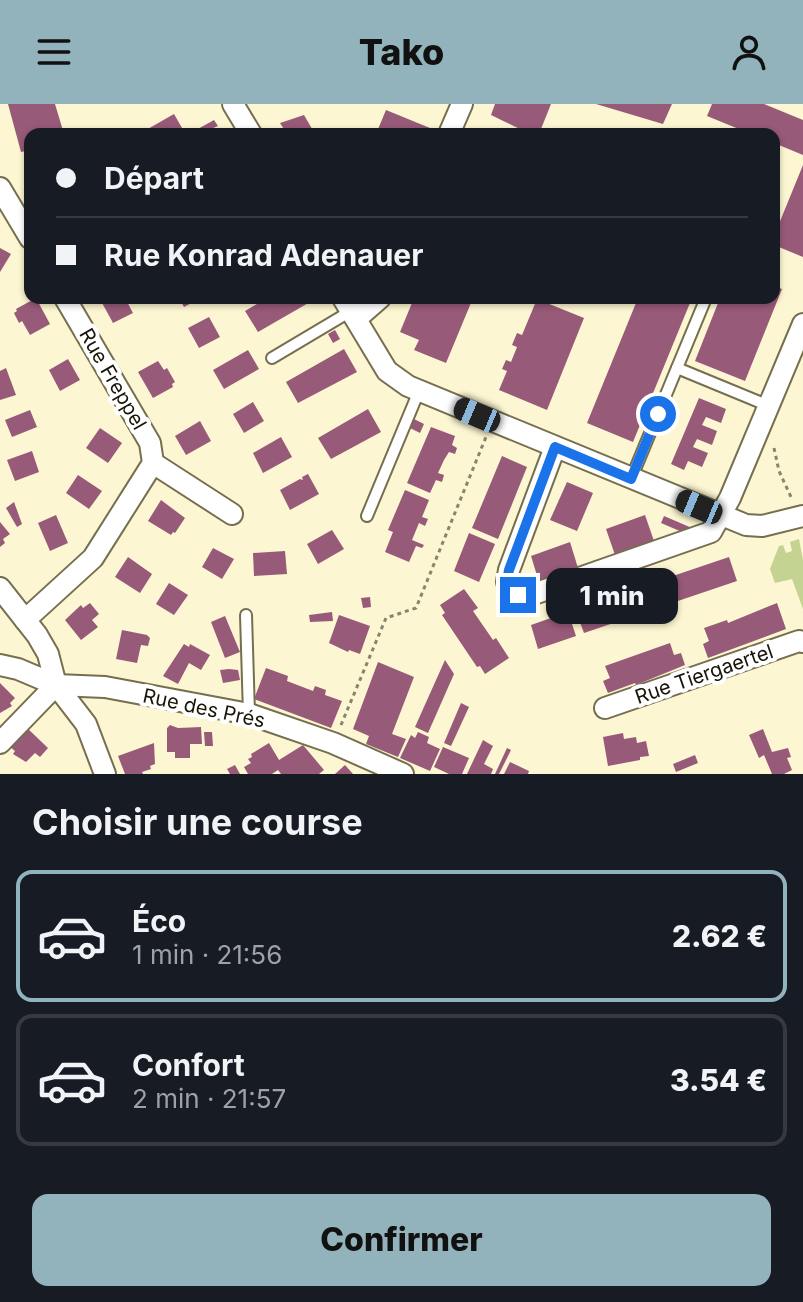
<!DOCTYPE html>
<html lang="fr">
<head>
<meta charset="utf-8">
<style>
	:root { --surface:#171b24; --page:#242831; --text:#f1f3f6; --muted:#9ea1a6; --line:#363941; --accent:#93b3bc }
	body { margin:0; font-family:Inter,sans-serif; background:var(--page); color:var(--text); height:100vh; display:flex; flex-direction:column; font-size:30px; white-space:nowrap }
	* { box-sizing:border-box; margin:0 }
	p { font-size:26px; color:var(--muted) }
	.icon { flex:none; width:44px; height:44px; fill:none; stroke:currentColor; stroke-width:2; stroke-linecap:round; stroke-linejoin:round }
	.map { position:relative; height:670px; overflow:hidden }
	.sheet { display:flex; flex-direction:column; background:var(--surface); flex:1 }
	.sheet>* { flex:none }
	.top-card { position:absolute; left:24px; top:24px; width:756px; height:176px; border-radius:16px; box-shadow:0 2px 6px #0004; display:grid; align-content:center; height:176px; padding:0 32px; background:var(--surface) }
	.end { position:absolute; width:36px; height:36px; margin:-18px; border:10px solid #1a73e8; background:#fff; box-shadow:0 0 0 4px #fff }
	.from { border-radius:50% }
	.bubble { position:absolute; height:56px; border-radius:16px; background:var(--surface); box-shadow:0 2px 6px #0004; font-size:26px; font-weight:800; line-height:56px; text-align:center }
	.car { position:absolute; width:24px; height:48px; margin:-24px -12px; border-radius:10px; box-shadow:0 0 6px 2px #0007; background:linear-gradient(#222 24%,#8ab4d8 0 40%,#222 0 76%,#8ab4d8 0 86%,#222 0) }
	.top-card b { display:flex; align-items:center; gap:28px; height:76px; font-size:30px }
	.top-card b+b { border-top:2px solid var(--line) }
	.top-card i { width:20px; height:20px; background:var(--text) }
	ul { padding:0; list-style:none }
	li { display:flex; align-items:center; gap:24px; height:132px; margin:0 16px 12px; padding:0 16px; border:4px solid var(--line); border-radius:16px }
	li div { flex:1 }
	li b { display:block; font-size:30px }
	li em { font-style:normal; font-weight:800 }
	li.active { border-color:var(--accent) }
	li>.icon { width:72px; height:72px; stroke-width:1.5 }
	h2 { padding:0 32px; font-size:36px; line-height:96px }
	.cta { display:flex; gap:16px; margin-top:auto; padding:16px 32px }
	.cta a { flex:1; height:92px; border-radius:16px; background:var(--accent); color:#111; font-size:32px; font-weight:800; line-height:92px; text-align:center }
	header { display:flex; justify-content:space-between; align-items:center; height:104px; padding:0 32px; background:var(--accent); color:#111; font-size:36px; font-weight:800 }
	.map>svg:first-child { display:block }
</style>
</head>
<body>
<header><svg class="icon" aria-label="menu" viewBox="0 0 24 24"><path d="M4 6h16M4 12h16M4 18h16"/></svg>Tako<svg class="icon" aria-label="person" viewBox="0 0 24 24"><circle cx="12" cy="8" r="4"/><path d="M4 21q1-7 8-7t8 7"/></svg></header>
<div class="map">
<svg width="803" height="670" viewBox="0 0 803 670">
	<rect width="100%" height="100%" fill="#fdf6d2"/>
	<polygon fill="#c4d292" points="799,435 803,456 803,505 792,475 775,479 770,465 779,442 783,441 786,449 792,447 790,438"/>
	<g fill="#975a78">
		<polygon points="8,0 55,0 64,30 30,30 30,46 21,48"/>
		<polygon points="495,0 551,0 539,30 530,30 491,11"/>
		<polygon points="596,0 672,0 663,20"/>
		<polygon points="712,0 764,0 803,16 803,51 774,39 774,30 751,30 707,12"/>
		<polygon points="386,6 430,24 428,30 376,30"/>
		<polygon points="174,10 182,24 173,30 139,30"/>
		<polygon points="304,11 315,30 280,30 285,27 280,19"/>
		<polygon points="214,16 218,22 199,30 196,26"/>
		<polygon points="803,61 803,153 774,141 774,132"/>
		<polygon points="0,144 11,150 0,168"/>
		<polygon points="774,182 782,185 745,277 695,257 720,194 774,194"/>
		<polygon points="36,194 50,220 30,231 22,217 19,219 14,209 17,207 16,205"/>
		<polygon points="106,194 125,194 133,209 113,219 101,197"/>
		<polygon points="179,194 201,194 184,203"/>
		<polygon points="267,194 317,194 258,228 245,207"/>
		<polygon points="414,194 473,194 446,259 414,246 419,236 400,228"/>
		<polygon points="638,194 692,194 633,338 587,319"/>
		<polygon points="537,195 584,214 547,306 499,286 507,267 502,265 506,256 511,258 517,243 512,241 517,229 522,231"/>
		<polygon points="209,213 220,233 199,244 188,224"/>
		<polygon points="335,226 340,235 333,239 328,230"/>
		<polygon points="344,245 357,268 298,299 286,278"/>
		<polygon points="248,246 259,265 224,285 213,266"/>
		<polygon points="68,255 80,276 60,287 49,266"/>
		<polygon points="158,257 164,266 167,264 175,278 172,280 173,283 153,294 138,268"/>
		<polygon points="6,264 16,291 0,296 0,267"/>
		<polygon points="699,294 726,305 721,319 706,313 702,321 717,327 712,341 697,335 693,343 708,349 702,363 688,357 684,366 671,360"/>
		<polygon points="253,298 264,317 244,329 233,310"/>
		<polygon points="368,305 381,328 331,355 318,334"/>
		<polygon points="30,306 37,323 12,333 5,316"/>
		<polygon points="414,315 424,320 420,329 410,324"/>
		<polygon points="200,317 211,337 186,351 175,332"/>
		<polygon points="431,323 455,332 452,341 457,344 455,350 449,348 444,356 438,369 444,371 442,378 436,376 430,389 407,379"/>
		<polygon points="100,324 122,339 108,359 86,344"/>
		<polygon points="281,333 292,353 263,369 253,349"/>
		<polygon points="32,347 39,368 15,377 7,356"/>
		<polygon points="502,352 527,363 498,435 472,424"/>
		<polygon points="308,370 319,390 290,406 280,386 300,375 303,376 302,373"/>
		<polygon points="78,371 102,387 89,405 66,389"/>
		<polygon points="567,378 593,389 577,427 550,416"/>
		<polygon points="405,386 429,396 422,413 428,415 425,422 419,419 412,436 424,441 422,444 416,442 409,458 385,448 393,428 388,426"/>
		<polygon points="161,396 185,414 175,429 173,428 171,431 148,417"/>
		<polygon points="14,398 22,420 17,423 6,404"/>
		<polygon points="56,411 68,439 50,447 38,419"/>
		<polygon points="645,411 654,437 615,451 606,425"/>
		<polygon points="664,412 692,424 689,431 661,419"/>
		<polygon points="0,418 10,430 3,435 5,439 0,443"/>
		<polygon points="332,426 344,445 318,460 307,440"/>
		<polygon points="469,429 495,440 479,478 454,467"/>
		<polygon points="570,438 578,464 539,478 531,452"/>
		<polygon points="213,444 234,455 222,475 202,463"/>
		<polygon points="285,447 287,470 254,472 253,449"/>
		<polygon points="128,453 152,470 140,489 115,473"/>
		<polygon points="729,453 737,477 666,501 658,477"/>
		<polygon points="169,479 188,491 174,511 156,500"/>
		<polygon points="647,481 655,505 584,529 575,505"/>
		<polygon points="464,485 478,504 473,507 493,536 496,534 509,554 485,570 480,562 477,563 442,511 445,509 440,501"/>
		<polygon points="370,493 371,503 363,504 361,494"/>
		<polygon points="90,499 99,510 92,516 98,523 81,536 65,516 81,501 83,504"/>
		<polygon points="777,499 786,525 708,554 703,540 709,537 704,524 727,516 728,519"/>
		<polygon points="332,508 333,517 310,518 309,511"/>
		<polygon points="568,508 576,532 538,545 531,521"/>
		<polygon points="339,511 370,522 360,550 349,546 348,548 329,539"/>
		<polygon points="225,512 240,548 225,554 211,518"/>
		<polygon points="122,526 147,531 150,534 148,542 141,541 137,559 116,555"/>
		<polygon points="670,539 674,551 681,549 685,561 636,581 635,579 608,589 603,577 610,574 605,562"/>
		<polygon points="184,540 189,543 190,540 210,551 201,566 189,559 178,580 163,572"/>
		<polygon points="445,556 454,570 428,629 415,623"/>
		<polygon points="378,558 414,573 392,630 406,635 398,653 366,640 369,632 353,625"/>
		<polygon points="266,564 288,572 287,577 313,587 315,582 326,586 325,591 342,597 331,624 254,595"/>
		<polygon points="229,565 238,566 240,576 223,579 220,566"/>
		<polygon points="0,579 15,594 10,599 12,602 0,609"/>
		<polygon points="461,599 469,603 451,642 444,639"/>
		<polygon points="170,621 178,624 201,623 202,640 190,640 190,654 175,654 175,648 167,648 167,624"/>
		<polygon points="26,623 48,644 40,653 35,649 26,658 13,650 15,647 9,642"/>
		<polygon points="763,625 772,648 788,644 791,653 787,654 792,666 784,670 772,670 764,651 759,654 749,631"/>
		<polygon points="204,628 212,628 213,642 205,642"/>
		<polygon points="418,628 429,633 427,639 440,645 430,667 400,654 411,631 415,634"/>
		<polygon points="623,629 624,635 636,633 637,639 646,637 649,652 640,653 640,656 608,662 603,633"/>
		<polygon points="483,636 493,642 484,660 493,665 491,670 467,670"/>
		<polygon points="154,639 155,660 150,662 151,665 142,668 143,670 125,670 118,652"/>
		<polygon points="269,639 279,656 303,641 324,666 319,670 281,670 278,666 272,670 248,670 244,663 251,659 248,655 252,653 251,650"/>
		<polygon points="443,643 469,654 462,670 449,670 434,663"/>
		<polygon points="507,644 511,646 499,670 495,670"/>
		<polygon points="695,651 698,659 676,668 673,660"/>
		<polygon points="510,658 529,667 528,670 504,670"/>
		<polygon points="235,661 240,670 230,670 227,665"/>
		<polygon points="345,661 353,670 335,670"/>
	</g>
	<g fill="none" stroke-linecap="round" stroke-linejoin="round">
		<defs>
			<g id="service">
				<polyline points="272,254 351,207"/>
				<polyline points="677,264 769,302"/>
				<polyline points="631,375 706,194"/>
				<polyline points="367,412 419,287"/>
				<polyline points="246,511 249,610"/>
			</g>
			<g id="minor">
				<polyline points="233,0 251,30"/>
				<polyline points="449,30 462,0"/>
				<polyline points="0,84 30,134"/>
				<polyline points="343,194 387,267 408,282 746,421 762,422 803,412"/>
				<polyline points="356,215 380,194"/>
				<polyline points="555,343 509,466 507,478 518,491 528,492 711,428 730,394 803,220"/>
				<polyline points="153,359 232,410"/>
				<polyline points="0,484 37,531 48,550 56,581 86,620 105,670"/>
				<polyline points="25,516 93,454 153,359 150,339 65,194"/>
				<polyline points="0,561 18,565 56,581 105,583 249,610 333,639 403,670"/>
				<polyline points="605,604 799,537 803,538"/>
				<polyline points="0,639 56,581"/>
			</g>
		</defs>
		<use href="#service" stroke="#756f4f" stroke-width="14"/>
		<use href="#minor" stroke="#756f4f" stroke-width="24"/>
		<g stroke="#89856c" stroke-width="3" stroke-dasharray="4 4" stroke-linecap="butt">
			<polyline points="774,344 779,367 791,393"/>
			<polyline points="341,621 386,514 416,504 486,333"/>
		</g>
		<use href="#service" stroke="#fff" stroke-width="10"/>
		<use href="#minor" stroke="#fff" stroke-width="20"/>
	</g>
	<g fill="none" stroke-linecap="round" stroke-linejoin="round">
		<polyline stroke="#1a73e8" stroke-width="10" points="518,491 507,478 509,466 555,343 631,375 658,310"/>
	</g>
	<g text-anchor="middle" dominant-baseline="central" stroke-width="8" stroke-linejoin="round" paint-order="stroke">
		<g font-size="20" fill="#171508" stroke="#fff">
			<text transform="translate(113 275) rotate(60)">Rue Freppel</text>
			<text transform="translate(704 570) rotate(-19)">Rue Tiergaertel</text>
			<text transform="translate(204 604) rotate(12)">Rue des Prés</text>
		</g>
	</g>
</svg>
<i class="end from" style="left:658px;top:310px"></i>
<i class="end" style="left:518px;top:491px"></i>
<div class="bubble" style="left:546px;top:464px;width:132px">1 min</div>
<i class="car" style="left:477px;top:311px;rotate:293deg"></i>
<i class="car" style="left:699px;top:403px;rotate:293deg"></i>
<div class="top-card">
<b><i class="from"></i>Départ</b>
<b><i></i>Rue Konrad Adenauer</b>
</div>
</div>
<section class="sheet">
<h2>Choisir une course</h2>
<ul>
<li class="active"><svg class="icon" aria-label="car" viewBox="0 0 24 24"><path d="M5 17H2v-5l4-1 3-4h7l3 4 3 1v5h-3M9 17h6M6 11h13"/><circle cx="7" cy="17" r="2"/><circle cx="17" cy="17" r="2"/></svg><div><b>Éco</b><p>1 min · 21:56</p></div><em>2.62 €</em></li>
<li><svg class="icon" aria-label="car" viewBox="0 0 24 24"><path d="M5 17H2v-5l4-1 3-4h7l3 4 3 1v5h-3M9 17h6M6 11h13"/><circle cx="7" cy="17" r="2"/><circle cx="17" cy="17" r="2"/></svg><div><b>Confort</b><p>2 min · 21:57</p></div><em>3.54 €</em></li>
</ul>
<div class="cta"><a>Confirmer</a></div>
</section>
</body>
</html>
